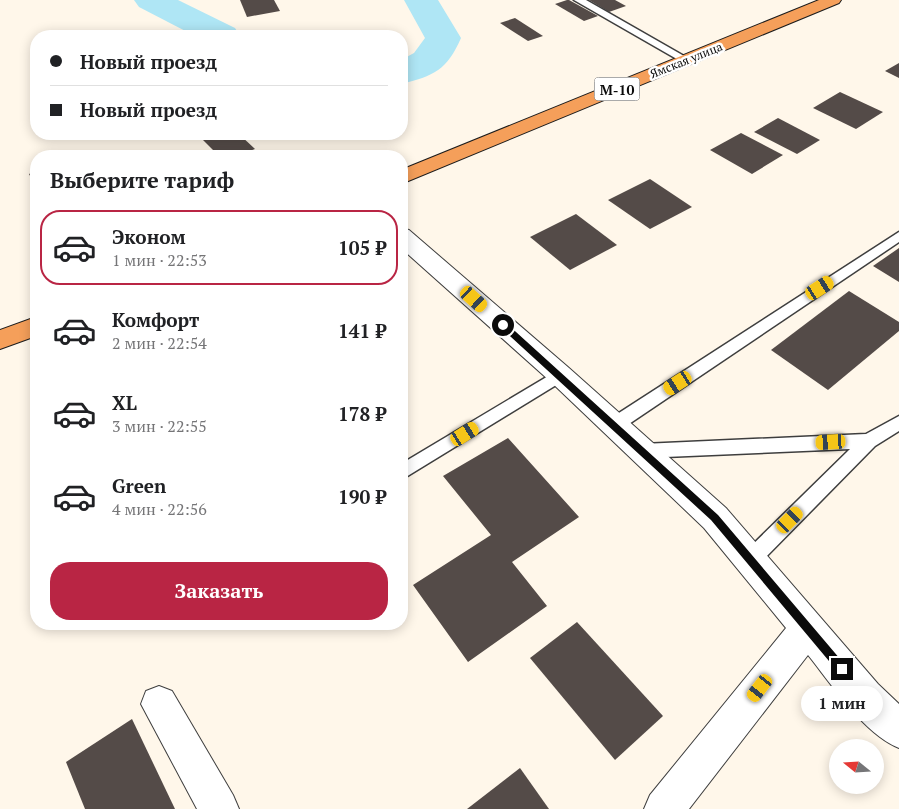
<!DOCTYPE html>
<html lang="ru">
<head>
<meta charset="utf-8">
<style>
	:root { --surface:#fff; --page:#f2f2f2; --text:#202124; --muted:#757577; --line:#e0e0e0; --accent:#b92544 }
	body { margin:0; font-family:"PT Serif",serif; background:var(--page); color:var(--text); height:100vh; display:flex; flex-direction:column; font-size:19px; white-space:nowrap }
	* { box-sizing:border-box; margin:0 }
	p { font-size:16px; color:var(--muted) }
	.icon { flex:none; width:28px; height:28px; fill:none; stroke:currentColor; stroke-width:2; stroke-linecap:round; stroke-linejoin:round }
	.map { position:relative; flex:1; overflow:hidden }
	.details { position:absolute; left:30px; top:150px; width:378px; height:480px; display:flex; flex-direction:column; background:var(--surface); border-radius:20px; box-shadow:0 2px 12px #0003 }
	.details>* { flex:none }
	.hud { position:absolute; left:30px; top:30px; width:378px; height:110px; border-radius:20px; box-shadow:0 2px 12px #0003; display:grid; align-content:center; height:110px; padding:0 20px; background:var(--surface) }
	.needle { width:32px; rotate:288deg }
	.buttons { position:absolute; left:829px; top:739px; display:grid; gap:10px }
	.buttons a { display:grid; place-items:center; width:55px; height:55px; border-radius:50%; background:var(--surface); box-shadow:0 2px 12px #0003; font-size:25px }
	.end { position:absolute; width:22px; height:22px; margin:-11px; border:6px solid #0b0b0b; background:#fff; box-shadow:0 0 0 2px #fff }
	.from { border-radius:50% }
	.bubble { position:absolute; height:35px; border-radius:18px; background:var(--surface); box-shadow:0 2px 12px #0003; font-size:16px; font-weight:700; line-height:35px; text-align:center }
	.car { position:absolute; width:15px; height:30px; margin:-15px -8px; border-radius:6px; box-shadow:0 0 4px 1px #0007; background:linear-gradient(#f5c518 24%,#345 0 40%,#f5c518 0 76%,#345 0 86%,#f5c518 0) }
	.hud b { display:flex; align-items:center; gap:18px; height:48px; font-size:19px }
	.hud b+b { border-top:1px solid var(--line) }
	.hud i { width:12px; height:12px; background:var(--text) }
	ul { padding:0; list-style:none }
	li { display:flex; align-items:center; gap:15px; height:75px; margin:0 10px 8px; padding:0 10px; border:2px solid transparent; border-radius:20px }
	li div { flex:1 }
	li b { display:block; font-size:19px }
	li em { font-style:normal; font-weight:700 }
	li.current { border-color:var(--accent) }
	li>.icon { width:45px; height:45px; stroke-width:1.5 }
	h2 { padding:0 20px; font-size:22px; line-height:60px }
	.cta { display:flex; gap:10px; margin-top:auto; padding:10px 20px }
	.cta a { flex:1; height:58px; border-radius:20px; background:var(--accent); color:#fff; font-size:20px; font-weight:700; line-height:58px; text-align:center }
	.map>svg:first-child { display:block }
</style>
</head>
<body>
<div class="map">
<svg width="899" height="809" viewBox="0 0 899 809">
	<rect width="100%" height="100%" fill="#fff7ea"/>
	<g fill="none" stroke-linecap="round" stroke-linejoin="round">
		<g fill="#afe6f5" fill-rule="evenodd">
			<polygon points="134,0 178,0 235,28 240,36 195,36 139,7"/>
			<path d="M404,0H438L461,38C447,70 434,76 401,84V60L414,53L425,38Z"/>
		</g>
	</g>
	<g fill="#544b48">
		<polygon points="240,0 274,0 280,11 247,17"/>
		<polygon points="567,0 569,0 598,16 584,21 555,4"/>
		<polygon points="589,0 615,0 626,6 609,12"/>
		<polygon points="515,18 543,36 528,41 500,23"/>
		<polygon points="899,63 899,78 885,71"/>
		<polygon points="840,92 883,112 856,129 813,108"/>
		<polygon points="778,118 820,140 797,154 754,132"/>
		<polygon points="741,133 783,155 752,174 710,150"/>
		<polygon points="212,134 239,134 255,149 236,156 219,156 201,138"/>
		<polygon points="36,171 36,187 29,174"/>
		<polygon points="650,179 692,207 650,229 608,200"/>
		<polygon points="576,214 617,245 570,270 530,237"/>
		<polygon points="899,248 899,282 873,266"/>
		<polygon points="849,291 899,322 899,331 828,390 771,350"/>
		<polygon points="508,438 579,517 512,562 547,606 468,662 413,585 491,535 443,476"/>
		<polygon points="577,622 663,716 615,760 530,658"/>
		<polygon points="132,719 175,809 85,809 66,762"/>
		<polygon points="520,768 549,809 467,809"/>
	</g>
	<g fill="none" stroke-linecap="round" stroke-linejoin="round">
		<defs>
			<g id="service">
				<polygon points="574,0 586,0 691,60 690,62 682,62"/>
				<polygon points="899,232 899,242 620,430 614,432 608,430 606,425 608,420"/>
				<polygon points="560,369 566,371 568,375 566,379 401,480 401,464"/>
				<polygon points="899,416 899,431 875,446 757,566 750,569 743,566 741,560 743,554 850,449 642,458 636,456 633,451 636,446 642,444 866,434"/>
			</g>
			<g id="minor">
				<path d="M401,228L409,230L569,368L726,508L878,684L899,704V748C864,734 832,685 808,655L689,809H644L650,795L786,628L704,528L551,382L401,248Z"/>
				<polygon points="159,686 172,691 233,795 239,809 197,809 141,704 146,691"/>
			</g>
			<g id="trunk">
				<polygon points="819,0 841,0 839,3 401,184 401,170"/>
				<polygon points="36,317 36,336 0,349 0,330"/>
			</g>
		</defs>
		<use href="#service" stroke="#3e3e3e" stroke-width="3"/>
		<use href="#minor" stroke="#3e3e3e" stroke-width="2"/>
		<use href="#trunk" stroke="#1c1c1c" stroke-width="2"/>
		<use href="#service" fill="#fff" fill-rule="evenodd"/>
		<use href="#minor" fill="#fff" fill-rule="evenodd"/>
		<use href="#trunk" fill="#f59f5a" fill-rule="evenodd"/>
	</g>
	<polygon fill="#0b0b0b" points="500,323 506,323 718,515 846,666 846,673 839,673 711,520 500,327"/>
	<g text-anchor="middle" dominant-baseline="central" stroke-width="5" stroke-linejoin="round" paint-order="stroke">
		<g font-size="12" fill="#0b0b0b" stroke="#fff">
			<text transform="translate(686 60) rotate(-22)">Ямская улица</text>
		</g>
		<rect fill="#fff" stroke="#545454" stroke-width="1" x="594.5" y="77.5" width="45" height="23" rx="4"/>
		<g font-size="14" font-weight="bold" fill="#0b0b0b">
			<text x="617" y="89">М-10</text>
		</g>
	</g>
</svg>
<div class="buttons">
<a><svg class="needle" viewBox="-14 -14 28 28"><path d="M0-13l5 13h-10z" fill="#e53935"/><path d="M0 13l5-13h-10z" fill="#757577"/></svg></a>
</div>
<i class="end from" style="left:503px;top:325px"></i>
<i class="end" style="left:842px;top:669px"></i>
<div class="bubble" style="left:801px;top:686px;width:82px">1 мин</div>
<i class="car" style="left:820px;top:288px;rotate:57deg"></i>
<i class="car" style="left:474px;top:299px;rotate:132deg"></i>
<i class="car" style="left:678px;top:383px;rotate:237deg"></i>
<i class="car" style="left:465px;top:434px;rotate:58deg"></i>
<i class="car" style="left:831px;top:442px;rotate:267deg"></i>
<i class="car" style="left:790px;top:520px;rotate:45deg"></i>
<i class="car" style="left:760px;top:688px;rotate:218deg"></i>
<div class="hud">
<b><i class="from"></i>Новый проезд</b>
<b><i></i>Новый проезд</b>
</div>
<section class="details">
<h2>Выберите тариф</h2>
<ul>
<li class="current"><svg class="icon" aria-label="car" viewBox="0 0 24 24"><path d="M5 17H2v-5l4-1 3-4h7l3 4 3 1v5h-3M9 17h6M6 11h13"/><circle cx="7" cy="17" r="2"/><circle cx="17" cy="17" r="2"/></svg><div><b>Эконом</b><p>1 мин · 22:53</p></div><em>105 ₽</em></li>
<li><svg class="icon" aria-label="car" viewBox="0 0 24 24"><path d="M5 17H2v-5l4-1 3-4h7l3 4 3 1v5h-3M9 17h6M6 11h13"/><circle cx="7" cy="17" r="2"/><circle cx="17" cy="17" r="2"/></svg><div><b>Комфорт</b><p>2 мин · 22:54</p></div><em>141 ₽</em></li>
<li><svg class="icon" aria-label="car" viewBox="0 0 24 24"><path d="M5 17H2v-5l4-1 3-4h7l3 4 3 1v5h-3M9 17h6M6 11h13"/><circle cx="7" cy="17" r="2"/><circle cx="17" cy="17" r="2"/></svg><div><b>XL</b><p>3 мин · 22:55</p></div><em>178 ₽</em></li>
<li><svg class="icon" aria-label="car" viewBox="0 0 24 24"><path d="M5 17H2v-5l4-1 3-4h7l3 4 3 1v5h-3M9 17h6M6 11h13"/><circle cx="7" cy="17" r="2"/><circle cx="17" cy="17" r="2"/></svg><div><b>Green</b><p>4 мин · 22:56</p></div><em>190 ₽</em></li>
</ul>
<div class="cta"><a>Заказать</a></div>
</section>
</div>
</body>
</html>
